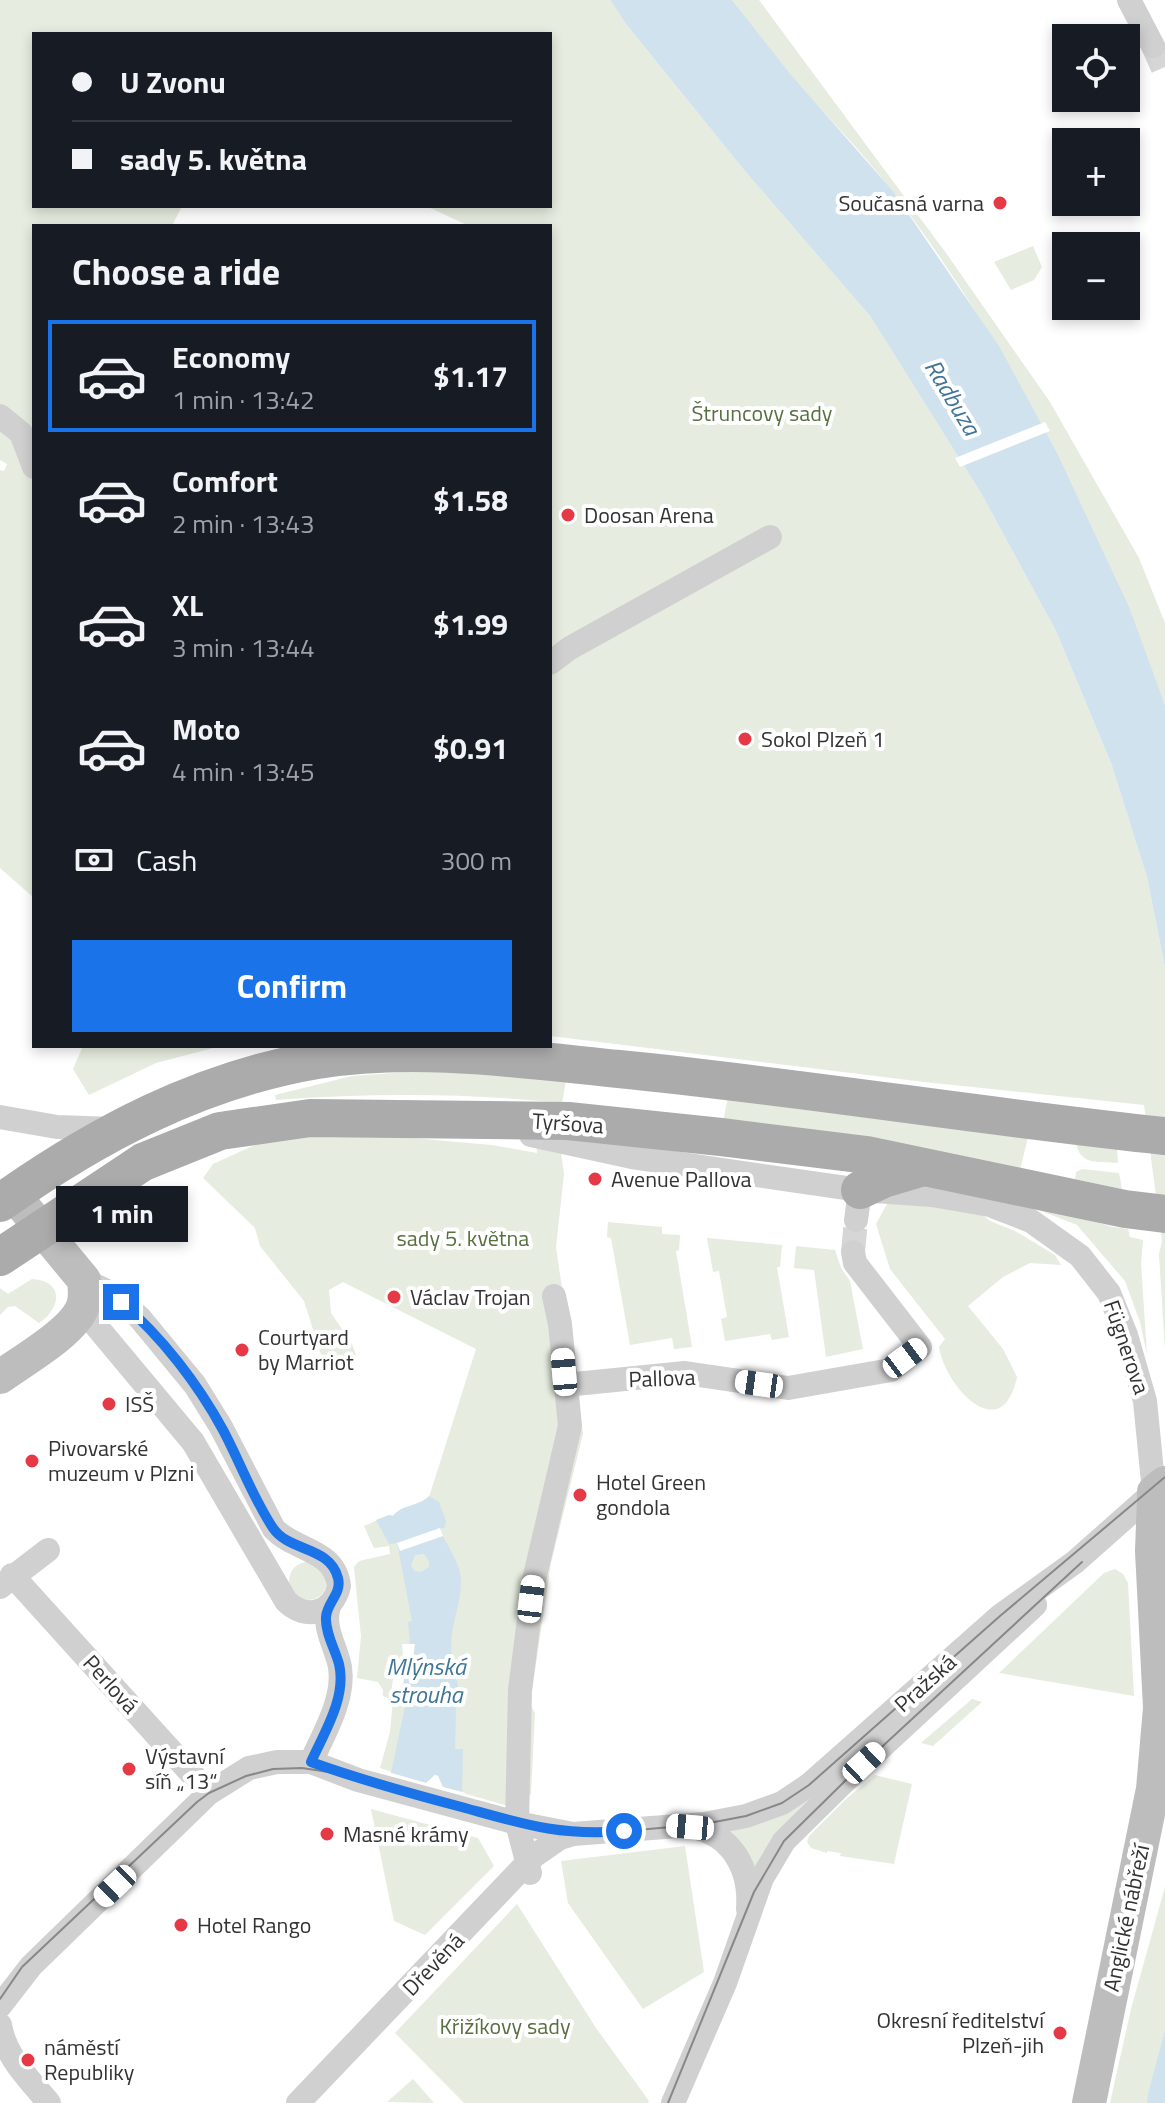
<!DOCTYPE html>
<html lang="en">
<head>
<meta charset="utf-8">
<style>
	:root { --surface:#171b24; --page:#242831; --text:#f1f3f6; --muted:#9ea1a6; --line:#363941; --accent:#1a73e8 }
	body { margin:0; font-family:"Titillium Web",sans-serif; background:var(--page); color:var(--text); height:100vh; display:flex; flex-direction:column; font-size:30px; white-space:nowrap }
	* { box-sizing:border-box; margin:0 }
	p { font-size:26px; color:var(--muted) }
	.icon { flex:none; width:44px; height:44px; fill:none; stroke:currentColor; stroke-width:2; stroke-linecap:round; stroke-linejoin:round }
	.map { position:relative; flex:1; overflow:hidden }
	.details { position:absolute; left:32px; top:224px; width:520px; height:824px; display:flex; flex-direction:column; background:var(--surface); border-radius:0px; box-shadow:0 4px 12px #0003 }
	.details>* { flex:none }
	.banner { position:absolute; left:32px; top:32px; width:520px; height:176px; border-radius:0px; box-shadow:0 4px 12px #0003; display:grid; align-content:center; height:176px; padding:0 40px; background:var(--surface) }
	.tools { position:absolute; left:1052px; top:24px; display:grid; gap:16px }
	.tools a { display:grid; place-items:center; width:88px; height:88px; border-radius:0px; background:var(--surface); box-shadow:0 4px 12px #0003; font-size:40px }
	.end { position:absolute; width:36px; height:36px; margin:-18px; border:10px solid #1a73e8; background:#fff; box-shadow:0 0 0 4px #fff }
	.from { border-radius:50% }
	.bubble { position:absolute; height:56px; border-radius:0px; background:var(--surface); box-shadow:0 4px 12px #0003; font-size:26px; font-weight:700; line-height:56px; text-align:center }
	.car { position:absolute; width:24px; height:48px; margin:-24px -12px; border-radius:10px; box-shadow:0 0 6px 2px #0007; background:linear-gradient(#fff 24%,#345 0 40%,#fff 0 76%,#345 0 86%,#fff 0) }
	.banner b { display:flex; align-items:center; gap:28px; height:76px; font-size:30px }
	.banner b+b { border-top:2px solid var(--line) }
	.banner i { width:20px; height:20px; background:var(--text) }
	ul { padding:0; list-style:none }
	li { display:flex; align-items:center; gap:24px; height:112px; margin:0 16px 12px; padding:0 24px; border:4px solid transparent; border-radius:0px }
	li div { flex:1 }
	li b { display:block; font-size:30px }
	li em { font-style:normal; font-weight:700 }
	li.on { border-color:var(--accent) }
	li>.icon { width:72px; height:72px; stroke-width:1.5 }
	h2 { padding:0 40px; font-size:36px; line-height:96px }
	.pay { display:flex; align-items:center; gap:20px; height:88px; padding:0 40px; font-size:30px }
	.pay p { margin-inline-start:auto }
	.primary-button { display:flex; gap:16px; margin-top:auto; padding:16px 40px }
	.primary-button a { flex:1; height:92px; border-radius:0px; background:var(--accent); color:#fff; font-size:32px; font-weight:700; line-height:92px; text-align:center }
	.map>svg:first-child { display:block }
</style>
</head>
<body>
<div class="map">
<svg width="1165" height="2103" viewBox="0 0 1165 2103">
	<rect width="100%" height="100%" fill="#fff"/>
	<g fill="#e6ecdf">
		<polygon points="0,0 610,0 626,24 744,170 870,316 981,493 1056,631 1111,763 1147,877 1165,967 1165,1351 1159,1254 1162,1241 1144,1105 924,1082 550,1036 550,226 469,226 426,206 550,206 550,34 34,34 34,206 182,206 172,226 34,226 34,898 0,868 0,470 4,471 7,464 0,460"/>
		<path d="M732,0H759L946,253L1050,402L1139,558L1165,623V705C1096,521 1012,348 892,191C862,151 825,115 792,77C771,52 752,26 732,0Z"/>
		<polygon points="1033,246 1042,267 1034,280 1011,290 994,262"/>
		<polygon points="83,1046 221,1046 156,1063 89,1095 73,1069"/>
		<path d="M408,1072H465L566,1081L562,1103C467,1093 371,1093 276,1100L275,1095L352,1076Z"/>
		<polygon points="728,1097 1029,1133 1020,1170 722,1127"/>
		<path d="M356,1133L492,1145L537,1153L536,1143L560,1146L564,1174L556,1247L583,1434L551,1563L530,1704L535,1713L531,1794L512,1807L442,1787L438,1776L435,1775L426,1783L380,1768L390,1732L393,1700L383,1696V1690L378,1682L357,1678L361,1636L354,1567L359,1561L390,1554L389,1546L374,1548L364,1526L389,1515L393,1516C402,1504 418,1508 429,1497L476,1349L343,1282L329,1290L331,1313L352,1344L356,1355L324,1364L304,1301L260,1246L255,1228L203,1178L213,1164L270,1138Z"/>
		<path d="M1076,1141L1117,1146L1118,1163C1097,1161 1079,1166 1076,1141Z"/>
		<polygon points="1082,1169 1119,1173 1122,1189 1075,1179 1076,1172"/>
		<path d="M889,1200L976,1209L990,1221L1015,1231L1055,1255L1061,1265L1030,1263L1003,1277L968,1306L1003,1349L1017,1377C1002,1448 945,1387 939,1347L945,1339L890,1269L876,1224Z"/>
		<polygon points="1046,1208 1113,1227 1128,1229 1130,1237 1143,1240 1141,1264 1147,1354 1140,1322 1125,1281 1077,1225 1044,1212"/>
		<polygon points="608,1222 662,1227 662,1234 680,1235 679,1250 676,1251 692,1347 674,1349 672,1338 630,1345 611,1238 607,1237"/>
		<polygon points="707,1238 782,1245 780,1267 777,1267 789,1337 772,1340 770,1334 725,1341 721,1319 727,1317 719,1271 713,1272"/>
		<polygon points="796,1246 835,1250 841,1268 850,1281 863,1349 826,1357 814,1270 794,1268"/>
		<path d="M32,1279C64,1281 62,1308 39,1323L15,1306L8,1307L0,1315V1288L8,1294Z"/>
		<circle cx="308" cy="1581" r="19"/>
		<polygon points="1115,1569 1123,1574 1128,1583 1134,1696 999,1673 1104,1573"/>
		<polygon points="972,1699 982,1702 933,1746 921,1743"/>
		<polygon points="875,1775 912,1784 894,1864 840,1856 841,1853 827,1851 827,1853 811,1848 807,1842 809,1836 845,1800"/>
		<polygon points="821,1784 755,1870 724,1827"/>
		<polygon points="371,1809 478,1838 494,1866 425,1935 394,1921"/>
		<polygon points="685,1846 704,1972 643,2009 568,1903 561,1861"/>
		<polygon points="1165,1887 1165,2030 1147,2103 1110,2103 1131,2009"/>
		<polygon points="517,1904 596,2028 649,2101 648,2103 464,2103 395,2033"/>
		<polygon points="413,2079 434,2103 387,2102"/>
	</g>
	<g fill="#cfe2ee" fill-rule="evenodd">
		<polygon points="610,0 732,0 791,75 892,190 999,346 1057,453 1129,607 1165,705 1165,967 1147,877 1111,763 1056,631 981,493 870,316 744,170 626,24"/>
		<path d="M429,1496L439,1502L446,1521L445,1527L440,1529C445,1543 455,1555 459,1569C465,1591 455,1612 452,1633C449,1656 456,1680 463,1702L456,1705L455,1749H463L462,1792L442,1787L438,1776L435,1775L426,1783L391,1773L406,1702L390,1698L396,1659H403L402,1644H410L408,1622L412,1621L397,1543L389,1544L376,1520L389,1515L393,1516C402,1504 418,1507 429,1496ZM424,1554L429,1561V1567L421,1572L415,1571L411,1566L415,1555Z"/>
		<polygon points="1165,2030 1165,2103 1147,2103 1148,2094"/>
	</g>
	<g fill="#fff">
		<polygon points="1045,422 1050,431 960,467 955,458"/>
		<polygon points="440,1528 443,1536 400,1551 397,1543"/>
		<polygon points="402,1644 415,1644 411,1671 405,1671 401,1701 390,1698 396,1659 403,1659"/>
		<polygon points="387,1772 426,1783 435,1775 438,1776 443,1787 466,1793 462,1796 441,1791 435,1779 425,1787 390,1777"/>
	</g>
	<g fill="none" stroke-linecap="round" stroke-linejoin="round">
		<g stroke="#d6d6d6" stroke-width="24" stroke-dasharray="24 12" stroke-linecap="butt">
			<polyline points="1153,46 1165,73"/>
			<polyline points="853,1252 856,1220"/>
		</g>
		<g stroke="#d0d0d0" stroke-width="24">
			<polyline points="1129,0 1153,46"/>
			<polyline points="0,416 21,433 34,467"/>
			<polyline points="550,663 570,648 770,537"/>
			<polyline points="0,1117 57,1127 114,1129"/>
			<polyline points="856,1220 860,1190"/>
			<path d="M82,1309L193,1442L286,1601C306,1621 333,1613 339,1586C335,1549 295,1551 274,1529L221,1427L195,1385L139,1317L111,1293L84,1280"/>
			<polyline points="565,1385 685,1373 788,1388 891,1370 920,1347 855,1263 853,1252"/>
			<polyline points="12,1575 209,1793"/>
			<polyline points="0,1587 48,1550"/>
			<path d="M311,1762C324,1733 345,1699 340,1667C336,1646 322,1628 329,1606"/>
			<path d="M691,1827C732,1834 751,1869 748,1909"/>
			<polyline points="530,1873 517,1823 520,1690 534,1580 570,1426 560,1324 554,1296"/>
			<polyline points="0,2006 31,1966 209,1793 249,1768 277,1762 311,1762 358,1780 517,1823 573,1834 704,1824 746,1816 782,1803 809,1785 1000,1616 1075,1562 1154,1492 1145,1401 1126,1335 1109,1293 1080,1256 1031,1221 990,1205 932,1195 860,1190 632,1157 531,1135"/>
			<path d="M0,2025C5,2056 29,2079 49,2103"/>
			<polyline points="298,2103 534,1856 560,1838 573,1834"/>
			<polyline points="673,2103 725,1983 762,1878 784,1841 846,1780 1035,1605"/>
		</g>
		<g stroke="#bdbdbd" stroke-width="34">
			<path d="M0,1377C22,1361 74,1332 83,1306C86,1298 85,1289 84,1280L13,1194"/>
			<polyline points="1089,2103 1153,1789 1160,1708 1152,1551 1154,1498 1154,1492 1165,1483"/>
		</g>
		<g stroke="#ababab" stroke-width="38">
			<polyline points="860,1190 883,1179 920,1168"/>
			<path d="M0,1203C96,1135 199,1080 317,1060C416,1044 519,1059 619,1069C801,1087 983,1117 1165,1136"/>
			<polyline points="0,1257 143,1162 220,1131 310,1118 568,1121 721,1137 867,1155 1125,1209 1165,1214"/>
		</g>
		<g stroke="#888" stroke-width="2">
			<polyline points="0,1999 22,1967 197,1802 209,1793 246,1776 273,1769 302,1768 335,1773 536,1828 573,1834 593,1834 704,1824 746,1816 782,1803 809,1785 1000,1616 1165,1477"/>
			<polyline points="668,2103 754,1892 784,1841 846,1780 1082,1562"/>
		</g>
	</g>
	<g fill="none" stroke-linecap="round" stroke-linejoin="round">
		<path stroke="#1a73e8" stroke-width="10" d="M121,1302C162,1337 198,1384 223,1430C240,1462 253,1498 273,1528C289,1552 330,1546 338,1578C342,1594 327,1602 326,1617C325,1633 335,1649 339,1664C347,1697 324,1733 311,1762C358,1779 405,1792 454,1805C517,1822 557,1837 624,1831"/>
	</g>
	<g fill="#e63946" stroke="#fff" stroke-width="3">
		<circle cx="1000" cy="203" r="8"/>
		<circle cx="568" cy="515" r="8"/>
		<circle cx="745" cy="739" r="8"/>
		<circle cx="595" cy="1179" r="8"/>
		<circle cx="394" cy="1297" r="8"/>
		<circle cx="242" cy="1350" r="8"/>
		<circle cx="109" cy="1404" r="8"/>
		<circle cx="32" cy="1461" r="8"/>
		<circle cx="580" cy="1495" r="8"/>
		<circle cx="129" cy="1769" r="8"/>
		<circle cx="327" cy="1834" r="8"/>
		<circle cx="181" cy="1925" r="8"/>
		<circle cx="1060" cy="2033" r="8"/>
		<circle cx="28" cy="2060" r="8"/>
	</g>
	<g text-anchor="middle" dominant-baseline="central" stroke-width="8" stroke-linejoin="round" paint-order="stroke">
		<g font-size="22" fill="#333" stroke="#fff" text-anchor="start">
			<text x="984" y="203" text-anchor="end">Současná varna</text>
			<text x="584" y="515">Doosan Arena</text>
			<text x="761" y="739">Sokol Plzeň 1</text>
			<text x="611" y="1179">Avenue Pallova</text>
			<text x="410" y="1297">Václav Trojan</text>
			<text x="258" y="1337">Courtyard<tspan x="258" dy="25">by Marriot</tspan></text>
			<text x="125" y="1404">ISŠ</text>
			<text x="48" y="1448">Pivovarské<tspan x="48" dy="25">muzeum v Plzni</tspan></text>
			<text x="596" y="1482">Hotel Green<tspan x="596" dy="25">gondola</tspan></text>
			<text x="145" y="1756">Výstavní<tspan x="145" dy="25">síň „13“</tspan></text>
			<text x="343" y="1834">Masné krámy</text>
			<text x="197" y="1925">Hotel Rango</text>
			<text x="1044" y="2020" text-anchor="end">Okresní ředitelství<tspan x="1044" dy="25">Plzeň-jih</tspan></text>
			<text x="44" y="2047">náměstí<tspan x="44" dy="25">Republiky</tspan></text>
		</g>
		<g font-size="22" fill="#56703f" stroke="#fff">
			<text x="762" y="413">Štruncovy sady</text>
			<text x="463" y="1238">sady 5. května</text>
			<text x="505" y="2026">Křižíkovy sady</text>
		</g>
		<g font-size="22" fill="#333" stroke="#fff">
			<text transform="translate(568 1123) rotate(4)">Tyršova</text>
			<text transform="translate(1127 1347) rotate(71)">Fügnerova</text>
			<text transform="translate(662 1378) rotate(-2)">Pallova</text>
			<text transform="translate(925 1683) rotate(-42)">Pražská</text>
			<text transform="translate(111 1684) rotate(48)">Perlová</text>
			<text transform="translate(1126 1918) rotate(-78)">Anglické nábřeží</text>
			<text transform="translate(433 1964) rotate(-46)">Dřevěná</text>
		</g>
		<g font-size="24" font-style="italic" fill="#3f7597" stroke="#fff">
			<text transform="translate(953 397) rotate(59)">Radbuza</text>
			<text x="426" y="1666">Mlýnská<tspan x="426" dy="28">strouha</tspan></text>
		</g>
	</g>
</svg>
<div class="tools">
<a><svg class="icon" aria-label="locate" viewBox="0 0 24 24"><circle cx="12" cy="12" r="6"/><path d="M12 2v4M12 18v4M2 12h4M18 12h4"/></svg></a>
<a>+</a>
<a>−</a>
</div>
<i class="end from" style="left:624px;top:1831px"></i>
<i class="end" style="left:121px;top:1302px"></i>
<div class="bubble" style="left:56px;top:1186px;width:132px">1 min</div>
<i class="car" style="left:905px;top:1358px;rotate:53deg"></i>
<i class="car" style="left:564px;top:1372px;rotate:355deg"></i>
<i class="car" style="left:759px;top:1384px;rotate:278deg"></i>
<i class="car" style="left:531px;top:1599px;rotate:7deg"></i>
<i class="car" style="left:864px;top:1763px;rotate:47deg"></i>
<i class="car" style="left:690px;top:1827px;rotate:275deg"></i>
<i class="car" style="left:115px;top:1886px;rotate:226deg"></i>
<div class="banner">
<b><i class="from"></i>U Zvonu</b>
<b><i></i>sady 5. května</b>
</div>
<section class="details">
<h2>Choose a ride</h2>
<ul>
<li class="on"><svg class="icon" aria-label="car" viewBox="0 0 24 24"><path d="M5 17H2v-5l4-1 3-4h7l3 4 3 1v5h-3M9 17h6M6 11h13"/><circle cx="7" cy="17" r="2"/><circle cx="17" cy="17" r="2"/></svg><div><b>Economy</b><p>1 min · 13:42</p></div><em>$1.17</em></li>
<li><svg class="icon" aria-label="car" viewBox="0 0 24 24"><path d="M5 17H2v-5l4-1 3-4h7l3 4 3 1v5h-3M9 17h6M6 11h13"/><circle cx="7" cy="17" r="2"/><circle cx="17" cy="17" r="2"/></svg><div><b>Comfort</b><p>2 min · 13:43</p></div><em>$1.58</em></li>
<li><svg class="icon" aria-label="car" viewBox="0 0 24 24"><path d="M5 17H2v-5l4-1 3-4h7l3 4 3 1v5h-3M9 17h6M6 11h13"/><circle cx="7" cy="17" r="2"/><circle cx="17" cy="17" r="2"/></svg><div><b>XL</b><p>3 min · 13:44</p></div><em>$1.99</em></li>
<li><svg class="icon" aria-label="car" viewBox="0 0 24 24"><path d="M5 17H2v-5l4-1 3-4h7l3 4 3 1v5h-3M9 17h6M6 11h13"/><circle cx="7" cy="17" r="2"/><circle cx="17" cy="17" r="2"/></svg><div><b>Moto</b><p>4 min · 13:45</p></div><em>$0.91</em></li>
</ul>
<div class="pay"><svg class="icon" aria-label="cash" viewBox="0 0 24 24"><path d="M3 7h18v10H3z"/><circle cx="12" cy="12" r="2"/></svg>Cash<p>300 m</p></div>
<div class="primary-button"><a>Confirm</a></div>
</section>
</div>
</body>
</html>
